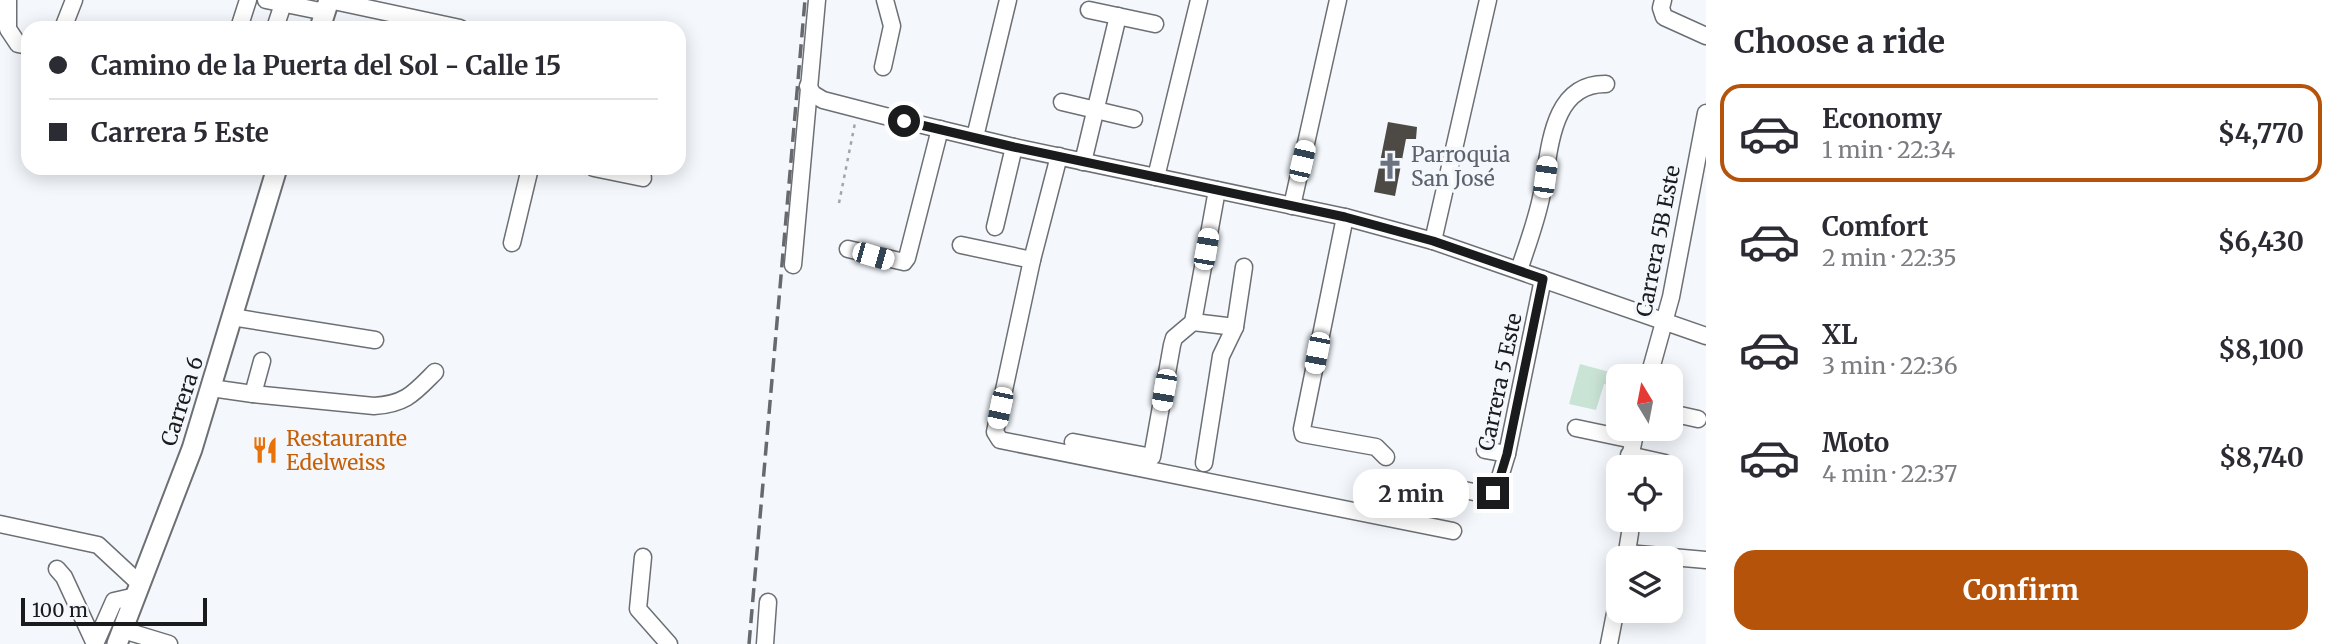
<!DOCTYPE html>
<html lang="en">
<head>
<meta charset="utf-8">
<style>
	:root { --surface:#fff; --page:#f7f7f7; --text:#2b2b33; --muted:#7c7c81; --line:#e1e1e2; --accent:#b45309 }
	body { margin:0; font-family:Merriweather,serif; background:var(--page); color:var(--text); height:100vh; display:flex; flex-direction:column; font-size:26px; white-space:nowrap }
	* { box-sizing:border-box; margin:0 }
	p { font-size:23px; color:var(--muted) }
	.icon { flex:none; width:38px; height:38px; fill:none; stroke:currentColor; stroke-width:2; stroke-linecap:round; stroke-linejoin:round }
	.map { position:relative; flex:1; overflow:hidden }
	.details { display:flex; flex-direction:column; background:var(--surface); width:630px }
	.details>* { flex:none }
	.top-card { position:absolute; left:21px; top:21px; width:665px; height:154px; border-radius:21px; box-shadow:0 4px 18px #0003; display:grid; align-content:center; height:154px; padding:0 28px; background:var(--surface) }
	.needle { width:46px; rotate:350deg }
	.tools { position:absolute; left:1606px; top:364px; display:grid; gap:14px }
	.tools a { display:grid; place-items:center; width:77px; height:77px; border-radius:14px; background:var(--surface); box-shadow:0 4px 18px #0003; font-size:35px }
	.scale { position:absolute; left:21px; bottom:18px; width:186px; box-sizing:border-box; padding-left:7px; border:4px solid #1a1b1d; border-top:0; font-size:19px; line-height:24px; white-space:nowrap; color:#1a1b1d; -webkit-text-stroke:5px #f4f8fc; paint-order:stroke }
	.end { position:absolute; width:32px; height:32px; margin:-16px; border:9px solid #1a1b1d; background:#fff; box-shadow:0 0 0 4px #fff }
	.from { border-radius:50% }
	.bubble { position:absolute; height:49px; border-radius:21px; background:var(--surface); box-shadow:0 4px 18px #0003; font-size:23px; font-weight:700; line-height:49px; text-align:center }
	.car { position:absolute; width:21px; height:42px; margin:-21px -10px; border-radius:9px; box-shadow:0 0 5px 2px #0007; background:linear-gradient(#fff 24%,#345 0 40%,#fff 0 76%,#345 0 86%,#fff 0) }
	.top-card b { display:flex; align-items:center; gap:24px; height:66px; font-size:26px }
	.top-card b+b { border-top:2px solid var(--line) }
	.top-card i { width:18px; height:18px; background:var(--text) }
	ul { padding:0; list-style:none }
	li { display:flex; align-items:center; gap:21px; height:98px; margin:0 14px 10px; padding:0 14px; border:4px solid transparent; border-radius:21px }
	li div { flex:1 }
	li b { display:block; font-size:26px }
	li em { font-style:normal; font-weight:700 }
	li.on { border-color:var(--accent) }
	li>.icon { width:63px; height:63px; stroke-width:1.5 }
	h2 { padding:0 28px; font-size:32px; line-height:84px }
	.button { display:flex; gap:14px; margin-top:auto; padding:14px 28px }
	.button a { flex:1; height:80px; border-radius:21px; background:var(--accent); color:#fff; font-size:28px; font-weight:700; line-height:80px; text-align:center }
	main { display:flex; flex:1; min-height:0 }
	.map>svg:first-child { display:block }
</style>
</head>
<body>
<main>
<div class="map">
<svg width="1706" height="644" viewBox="0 0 1706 644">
	<rect width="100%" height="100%" fill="#f4f8fc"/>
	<polygon fill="#c9e3d5" points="1580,364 1624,376 1619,376 1619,387 1604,384 1596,410 1569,404"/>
	<polygon fill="#4d4a46" points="1388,122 1417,127 1416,139 1406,139 1395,196 1374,192"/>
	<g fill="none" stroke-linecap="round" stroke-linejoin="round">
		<defs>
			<g id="minor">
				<polyline points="8,0 8,29 18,44 28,46"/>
				<polyline points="266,0 325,12"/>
				<polyline points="329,0 460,28"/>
				<polyline points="1663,0 1661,8 1664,17 1706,36"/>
				<polyline points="1089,10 1155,24"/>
				<polyline points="63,28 74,0"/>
				<polyline points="239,28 248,0"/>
				<polyline points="275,28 283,4"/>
				<polyline points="883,67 892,26 885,0"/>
				<polyline points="808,86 813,94 823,100 885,116 1014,147 1345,217 1433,241 1706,336"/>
				<polyline points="1062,102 1134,119"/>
				<polyline points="975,137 1008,0"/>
				<polyline points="1059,156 1032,260 995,432 1000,440 1453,531"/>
				<polyline points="1083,162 1118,16"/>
				<polyline points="594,168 643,178"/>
				<polyline points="1156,177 1199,0"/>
				<polyline points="1292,206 1338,0"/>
				<polyline points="1345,217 1302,429 1303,434 1376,447 1386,457"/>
				<polyline points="995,227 1014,147"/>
				<polyline points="1433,241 1488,0"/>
				<polyline points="512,243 530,168"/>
				<polyline points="961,245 1032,260"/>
				<polyline points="848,249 904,262 907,258 940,129"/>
				<polyline points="793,265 817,0"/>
				<path d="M1519,270C1527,246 1536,222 1541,198C1550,157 1548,83 1606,84"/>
				<polyline points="232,317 375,340"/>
				<polyline points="1193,322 1235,327"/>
				<polyline points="1649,376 1671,297 1706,113"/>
				<polyline points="211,388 253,394 262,361"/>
				<path d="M253,394L374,406C406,404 414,393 435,372"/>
				<polyline points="1671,413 1698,419"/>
				<polyline points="1576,428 1633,440"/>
				<polyline points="1073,442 1152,457 1172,345 1174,338 1193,322 1217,190"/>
				<polyline points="1485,450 1507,454"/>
				<polyline points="1629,455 1665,463"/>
				<polyline points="1204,463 1221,356 1235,327 1244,267"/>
				<polyline points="1628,467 1636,429"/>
				<polyline points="1429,483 1484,494 1493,493 1497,487 1507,454 1543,279"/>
				<polyline points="0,524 98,545 140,584"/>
				<polyline points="1627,553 1706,560"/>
				<polyline points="643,557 638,609 669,644"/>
				<polyline points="1626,558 1630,533 1630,520"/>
				<polyline points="57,569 64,577 95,644"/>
				<polyline points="123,630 169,644"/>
				<polyline points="95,644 114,601 136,596"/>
				<polyline points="765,644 768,602"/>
				<polyline points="1609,644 1619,593"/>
			</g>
			<g id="major">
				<polyline points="320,28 329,0"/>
				<polyline points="117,644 192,449 277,168"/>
			</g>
		</defs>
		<use href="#minor" stroke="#6c7074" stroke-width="19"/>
		<use href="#major" stroke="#6c7074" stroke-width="23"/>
		<polyline stroke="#a2a5a8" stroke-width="2.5" stroke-dasharray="3.5 5" stroke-linecap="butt" points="839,203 855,123"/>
		<use href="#minor" stroke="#fff" stroke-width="16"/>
		<use href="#major" stroke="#fff" stroke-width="19"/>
		<polyline stroke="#67696c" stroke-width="3.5" stroke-dasharray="14 7" stroke-linecap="butt" points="749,644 805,0"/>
	</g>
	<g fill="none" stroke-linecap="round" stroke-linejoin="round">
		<polyline stroke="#1a1b1d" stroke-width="9" points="904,121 1014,147 1345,217 1433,241 1543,279 1507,454 1497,487 1493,493"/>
	</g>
	<defs>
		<symbol id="church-bare" viewBox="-9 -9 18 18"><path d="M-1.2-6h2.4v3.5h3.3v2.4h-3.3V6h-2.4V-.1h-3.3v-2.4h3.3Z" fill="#6b7280" stroke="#f4f8fc" stroke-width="2.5" paint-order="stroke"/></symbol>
		<symbol id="restaurant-bare" viewBox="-9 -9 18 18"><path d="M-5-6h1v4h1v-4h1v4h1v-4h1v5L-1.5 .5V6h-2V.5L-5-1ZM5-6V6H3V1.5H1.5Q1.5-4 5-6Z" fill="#e8710a" stroke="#f4f8fc" stroke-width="2.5" paint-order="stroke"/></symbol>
	</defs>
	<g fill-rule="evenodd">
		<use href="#church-bare" x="1371" y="147" width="38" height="38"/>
		<use href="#restaurant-bare" x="246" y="431" width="38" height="38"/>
	</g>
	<g text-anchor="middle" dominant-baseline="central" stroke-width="7" stroke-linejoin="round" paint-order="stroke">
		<g font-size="21" fill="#5b616d" stroke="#f4f8fc" text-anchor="start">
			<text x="1411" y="154">Parroquia<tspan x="1411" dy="24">San José</tspan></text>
		</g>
		<g font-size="21" fill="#1a1b1d" stroke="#f4f8fc">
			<text transform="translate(1658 241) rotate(-79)">Carrera 5B Este</text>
			<text transform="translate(1500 382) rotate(-78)">Carrera 5 Este</text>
			<text transform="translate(182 401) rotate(-72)">Carrera 6</text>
		</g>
		<g font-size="21" fill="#c56008" stroke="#f4f8fc" text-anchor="start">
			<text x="286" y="438">Restaurante<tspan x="286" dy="24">Edelweiss</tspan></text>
		</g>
	</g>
</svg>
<div class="tools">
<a><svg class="needle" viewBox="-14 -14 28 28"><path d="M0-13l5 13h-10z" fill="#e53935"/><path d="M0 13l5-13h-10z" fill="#7c7c81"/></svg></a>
<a><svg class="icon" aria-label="locate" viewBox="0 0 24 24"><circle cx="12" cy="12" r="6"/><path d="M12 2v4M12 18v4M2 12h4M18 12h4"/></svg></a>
<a><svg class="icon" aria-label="layers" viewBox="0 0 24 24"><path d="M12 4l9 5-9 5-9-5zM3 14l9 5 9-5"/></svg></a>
</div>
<div class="scale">100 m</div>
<i class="end from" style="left:904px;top:121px"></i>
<i class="end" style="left:1493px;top:493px"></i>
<div class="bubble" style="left:1353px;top:469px;width:116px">2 min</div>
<i class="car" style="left:1302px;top:161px;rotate:13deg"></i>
<i class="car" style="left:1545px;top:177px;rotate:8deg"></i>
<i class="car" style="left:1206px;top:249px;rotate:10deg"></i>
<i class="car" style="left:873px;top:256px;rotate:106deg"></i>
<i class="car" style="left:1317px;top:353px;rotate:191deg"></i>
<i class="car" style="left:1164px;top:390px;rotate:190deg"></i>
<i class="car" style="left:1000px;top:408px;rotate:192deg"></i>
<div class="top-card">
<b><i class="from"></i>Camino de la Puerta del Sol - Calle 15</b>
<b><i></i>Carrera 5 Este</b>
</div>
</div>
<section class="details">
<h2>Choose a ride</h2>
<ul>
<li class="on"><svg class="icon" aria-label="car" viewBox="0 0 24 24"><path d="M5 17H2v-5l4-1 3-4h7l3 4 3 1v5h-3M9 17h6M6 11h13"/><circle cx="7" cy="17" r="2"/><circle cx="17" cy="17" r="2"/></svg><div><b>Economy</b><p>1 min · 22:34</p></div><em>$4,770</em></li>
<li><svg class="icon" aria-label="car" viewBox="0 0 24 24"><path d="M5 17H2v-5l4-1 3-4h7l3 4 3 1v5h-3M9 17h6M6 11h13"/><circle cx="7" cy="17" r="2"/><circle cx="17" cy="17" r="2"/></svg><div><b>Comfort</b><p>2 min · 22:35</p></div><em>$6,430</em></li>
<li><svg class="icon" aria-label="car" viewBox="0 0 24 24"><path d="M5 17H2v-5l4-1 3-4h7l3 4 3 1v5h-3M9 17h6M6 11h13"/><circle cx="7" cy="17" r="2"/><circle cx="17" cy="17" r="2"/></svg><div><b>XL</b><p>3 min · 22:36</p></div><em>$8,100</em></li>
<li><svg class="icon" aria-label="car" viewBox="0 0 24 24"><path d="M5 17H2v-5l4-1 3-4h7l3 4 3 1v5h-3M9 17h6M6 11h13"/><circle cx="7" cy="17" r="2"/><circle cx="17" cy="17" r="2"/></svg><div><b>Moto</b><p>4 min · 22:37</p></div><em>$8,740</em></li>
</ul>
<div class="button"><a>Confirm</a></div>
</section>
</main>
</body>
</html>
